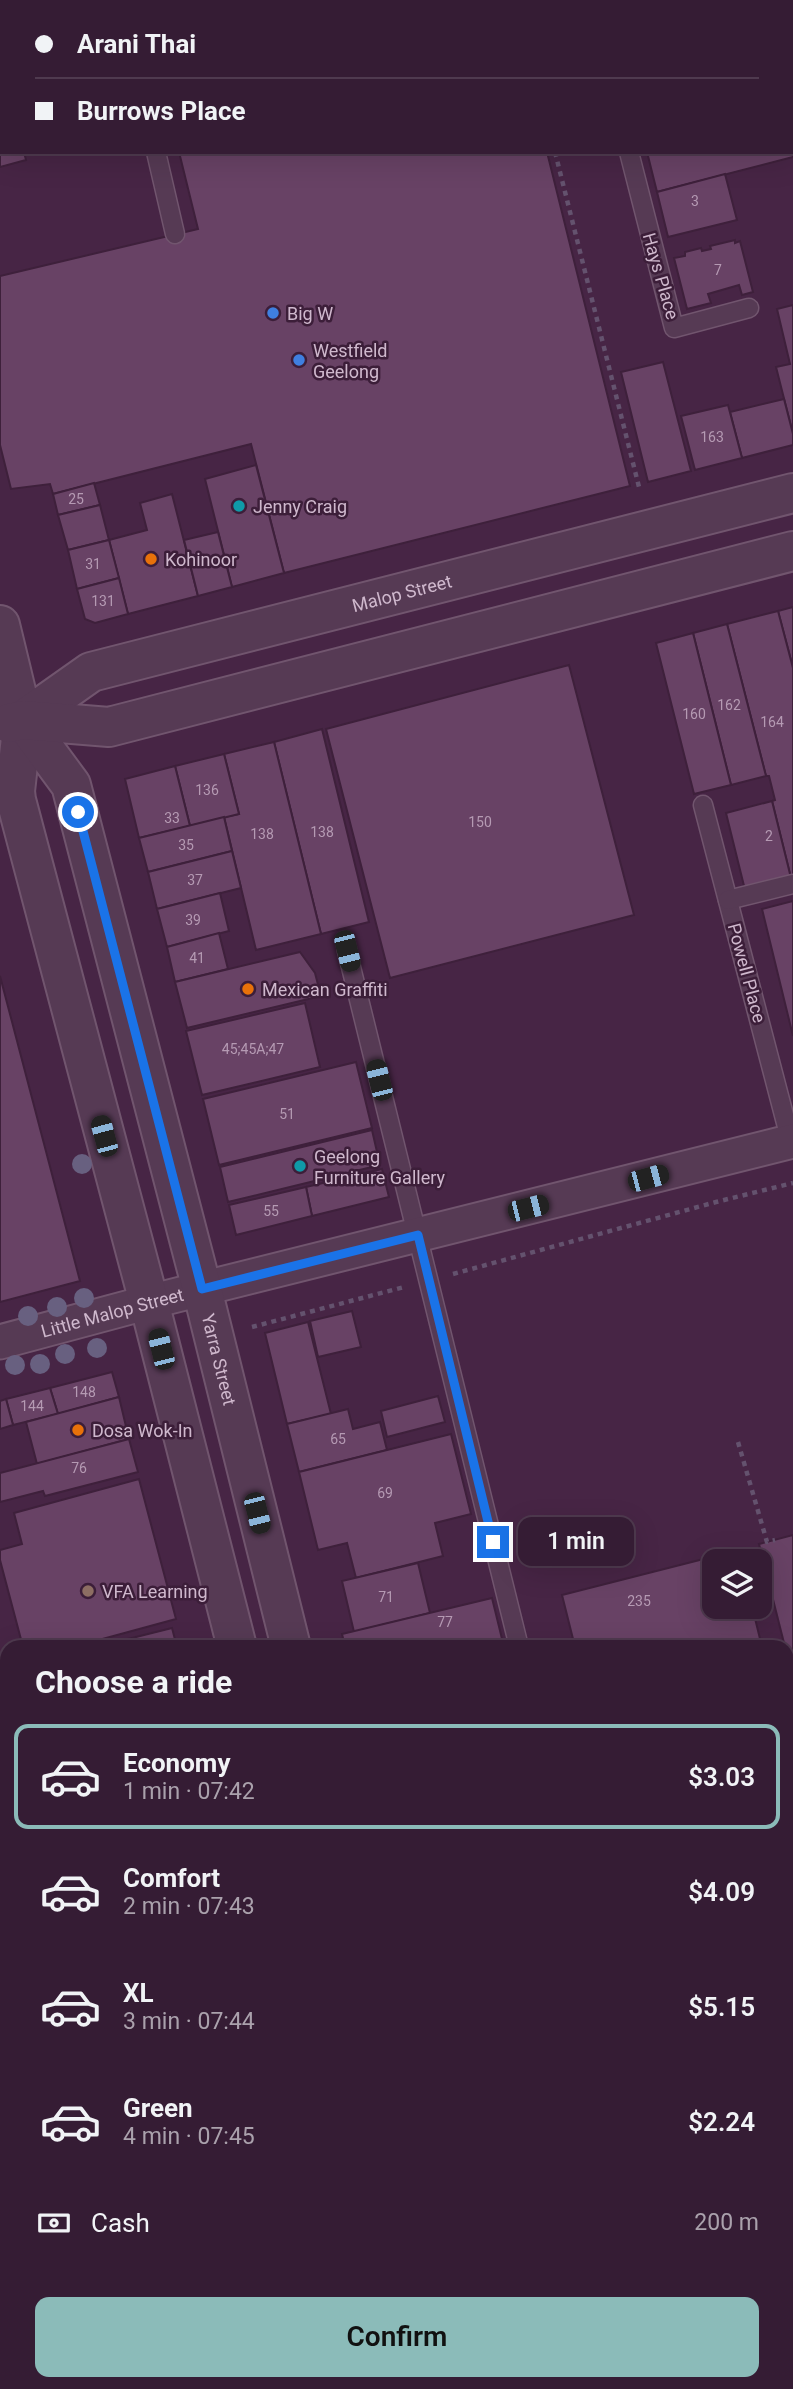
<!DOCTYPE html>
<html lang="en">
<head>
<meta charset="utf-8">
<style>
	:root { --surface:#351c34; --page:#3d253c; --text:#f1f3f6; --muted:#aaa1ac; --line:#4f3a4f; --accent:#8bbbb9 }
	body { margin:0; font-family:Roboto,sans-serif; background:var(--page); color:var(--text); height:100vh; display:flex; flex-direction:column; font-size:26px; white-space:nowrap }
	* { box-sizing:border-box; margin:0 }
	p { font-size:23px; color:var(--muted) }
	.icon { flex:none; width:38px; height:38px; fill:none; stroke:currentColor; stroke-width:2; stroke-linecap:round; stroke-linejoin:round }
	.map { position:relative; flex:1; overflow:hidden }
	.details { position:absolute; left:0px; top:1640px; width:794px; height:751px; display:flex; flex-direction:column; background:var(--surface); border-radius:21px 21px 0 0; box-shadow:0 7px 28px #0002,0 0 0 2px var(--line) }
	.details>* { flex:none }
	.top-card { position:absolute; left:0px; top:0px; width:794px; height:154px; box-shadow:0 7px 28px #0002,0 0 0 2px var(--line); display:grid; align-content:center; height:154px; padding:0 35px; background:var(--surface) }
	.buttons { position:absolute; left:702px; top:1549px; display:grid; gap:14px }
	.buttons a { display:grid; place-items:center; width:70px; height:70px; border-radius:14px; background:var(--surface); box-shadow:0 7px 28px #0002,0 0 0 2px var(--line); font-size:35px }
	.end { position:absolute; width:32px; height:32px; margin:-16px; border:9px solid #1a73e8; background:#fff; box-shadow:0 0 0 4px #fff }
	.from { border-radius:50% }
	.bubble { position:absolute; height:49px; border-radius:14px; background:var(--surface); box-shadow:0 7px 28px #0002,0 0 0 2px var(--line); font-size:23px; font-weight:600; line-height:49px; text-align:center }
	.car { position:absolute; width:21px; height:42px; margin:-21px -10px; border-radius:9px; box-shadow:0 0 5px 2px #0007; background:linear-gradient(#222 24%,#8ab4d8 0 40%,#222 0 76%,#8ab4d8 0 86%,#222 0) }
	.top-card b { display:flex; align-items:center; gap:24px; height:66px; font-size:26px }
	.top-card b+b { border-top:2px solid var(--line) }
	.top-card i { width:18px; height:18px; background:var(--text) }
	ul { padding:0; list-style:none }
	li { display:flex; align-items:center; gap:21px; height:105px; margin:0 14px 10px; padding:0 21px; border:4px solid transparent; border-radius:14px }
	li div { flex:1 }
	li b { display:block; font-size:26px }
	li em { font-style:normal; font-weight:600 }
	li.active { border-color:var(--accent) }
	li>.icon { width:63px; height:63px; stroke-width:1.5 }
	h2 { padding:0 35px; font-size:32px; line-height:84px }
	.pay { display:flex; align-items:center; gap:18px; height:77px; padding:0 35px; font-size:26px }
	.pay p { margin-inline-start:auto }
	.button { display:flex; gap:14px; margin-top:auto; padding:14px 35px }
	.button a { flex:1; height:80px; border-radius:14px; background:var(--accent); color:#111; font-size:28px; font-weight:600; line-height:80px; text-align:center }
	.map>svg:first-child { display:block }
</style>
</head>
<body>
<div class="map">
<svg width="793" height="2389" viewBox="0 0 793 2389">
	<rect width="100%" height="100%" fill="#472545"/>
	<g fill="#684265" stroke="#3e203b" stroke-width="2">
		<polygon points="15,0 86,0 86,2 8,2"/>
		<polygon points="143,0 203,0 197,2 143,2"/>
		<polygon points="443,0 509,0 509,2 436,2"/>
		<polygon points="610,0 645,0 645,2 611,2"/>
		<polygon points="645,0 679,0 680,2 645,2"/>
		<polygon points="679,0 719,0 719,2 680,2"/>
		<polygon points="721,0 786,0 779,2 721,2"/>
		<polygon points="2,3 2,55 0,55 0,4"/>
		<polygon points="793,110 793,157 657,192 647,152 793,152"/>
		<polygon points="0,114 2,114 2,152 24,152 26,160 0,167"/>
		<polygon points="179,152 547,152 630,486 284,573 251,444 53,494 50,484 11,489 0,445 0,276 198,229"/>
		<polygon points="725,174 737,220 668,237 657,192"/>
		<polygon points="735,240 735,243 740,241 753,292 742,295 739,285 708,294 711,303 687,309 674,258 685,256 685,252 701,248 702,251 711,249 710,246"/>
		<polygon points="793,305 793,434 776,367 790,364 777,309"/>
		<polygon points="663,362 691,471 648,482 621,372"/>
		<polygon points="784,399 793,434 793,445 742,458 730,412"/>
		<polygon points="728,405 742,458 695,470 681,416"/>
		<polygon points="256,465 284,573 232,587 205,479"/>
		<polygon points="94,483 100,505 58,515 53,494"/>
		<polygon points="172,494 198,596 128,614 109,540 147,530 140,503"/>
		<polygon points="100,505 109,540 68,550 58,515"/>
		<polygon points="218,532 232,587 198,596 184,540"/>
		<polygon points="109,540 119,578 77,589 68,550"/>
		<polygon points="119,578 128,614 95,623 85,619 77,589"/>
		<polygon points="793,607 793,668 778,611"/>
		<polygon points="778,611 793,668 793,878 791,878 772,801 775,800 769,776 766,776 727,624"/>
		<polygon points="727,624 766,776 731,785 693,633"/>
		<polygon points="693,633 731,785 694,794 656,643"/>
		<polygon points="569,665 634,915 390,978 326,729"/>
		<polygon points="322,729 369,922 321,934 274,742"/>
		<polygon points="274,742 321,934 256,950 224,817 239,814 224,754"/>
		<polygon points="224,754 239,814 190,826 175,766"/>
		<polygon points="175,766 190,826 139,838 125,779"/>
		<polygon points="772,801 791,878 745,890 726,813"/>
		<polygon points="224,817 232,851 148,872 139,838"/>
		<polygon points="232,851 241,888 157,909 148,872"/>
		<polygon points="220,893 229,931 167,947 157,909"/>
		<polygon points="793,901 793,1036 762,909"/>
		<polygon points="219,933 228,969 175,982 167,947"/>
		<polygon points="300,952 315,973 321,996 187,1028 175,982"/>
		<polygon points="0,976 80,1281 0,1302"/>
		<polygon points="305,1003 320,1067 202,1095 186,1031"/>
		<polygon points="356,1062 372,1128 219,1165 203,1099"/>
		<polygon points="372,1130 380,1165 228,1202 220,1167"/>
		<polygon points="382,1169 389,1197 312,1216 306,1187"/>
		<polygon points="306,1187 312,1216 236,1235 229,1205"/>
		<polygon points="352,1311 361,1347 318,1357 310,1321"/>
		<polygon points="308,1322 331,1414 287,1424 265,1333"/>
		<polygon points="112,1372 119,1397 58,1414 50,1388"/>
		<polygon points="50,1388 58,1414 13,1425 6,1399"/>
		<polygon points="438,1396 445,1422 387,1437 381,1411"/>
		<polygon points="119,1397 129,1439 37,1464 26,1422"/>
		<polygon points="6,1399 13,1425 0,1429 0,1401"/>
		<polygon points="348,1409 353,1429 380,1422 387,1450 299,1472 287,1424"/>
		<polygon points="451,1434 471,1514 435,1523 443,1556 356,1578 347,1543 318,1550 299,1472"/>
		<polygon points="129,1439 138,1472 45,1496 43,1491 0,1502 0,1473"/>
		<polygon points="139,1479 176,1619 73,1647 23,1647 0,1560 0,1550 22,1544 14,1513"/>
		<polygon points="793,1535 793,1679 788,1657 788,1647 785,1647 759,1544"/>
		<polygon points="739,1550 742,1561 714,1561 714,1606 752,1606 762,1647 575,1647 562,1595"/>
		<polygon points="418,1563 430,1613 354,1632 342,1581"/>
		<polygon points="492,1598 504,1647 345,1647 342,1634"/>
		<polygon points="172,1628 177,1647 96,1647"/>
		<polygon points="0,1807 7,1834 7,1937 0,1938"/>
		<polygon points="793,1913 793,1966 791,1958 788,1959 788,1914"/>
		<polygon points="793,1985 793,2009 788,1987"/>
		<polygon points="788,1987 793,2010 788,2012 788,1986"/>
		<polygon points="7,2098 7,2152 0,2154 0,2099"/>
		<polygon points="56,2384 139,2384 140,2389 58,2389"/>
		<polygon points="156,2384 233,2384 234,2389 157,2389"/>
		<polygon points="544,2384 684,2384 686,2389 526,2389"/>
	</g>
	<g fill="none" stroke-linecap="round" stroke-linejoin="round">
		<defs>
			<g id="service">
				<polyline points="118,0 118,2"/>
				<polyline points="589,0 590,2"/>
				<polyline points="300,2 307,0"/>
				<polyline points="0,78 2,78"/>
				<polyline points="156,152 175,234"/>
				<polyline points="629,152 674,328 749,308"/>
				<polyline points="703,805 791,1142"/>
				<polyline points="728,900 793,884"/>
				<polyline points="347,951 519,1647"/>
				<polyline points="0,1668 7,1695"/>
				<polyline points="788,2022 793,2020"/>
				<polyline points="714,2384 716,2389"/>
			</g>
			<g id="minor">
				<path id="s1" d="M0,1342L149,1302L793,1141"/>
			</g>
			<g id="tertiary">
				<polyline points="0,625 23,720 15,791 16,800 149,1302 237,1647"/>
				<path id="s2" d="M23,720L71,785L202,1289L291,1647"/>
				<path id="s3" d="M23,720L91,672L793,493"/>
				<polyline points="9,723 23,720 109,727 793,551"/>
				<polyline points="445,2384 446,2389"/>
			</g>
			<g id="secondary">
				<polyline points="788,1788 793,1786"/>
				<polyline points="788,1841 793,1840"/>
				<polyline points="0,1988 7,1986"/>
				<polyline points="0,2038 7,2037"/>
			</g>
		</defs>
		<use href="#service" stroke="#71556e" stroke-width="21"/>
		<use href="#minor" stroke="#71556e" stroke-width="37"/>
		<use href="#tertiary" stroke="#71556e" stroke-width="42"/>
		<use href="#secondary" stroke="#71556e" stroke-width="42"/>
		<g stroke="#64526e" stroke-width="4.5" stroke-dasharray="5 5" stroke-linecap="butt">
			<polyline points="517,0 517,2"/>
			<polyline points="555,152 640,491"/>
			<polyline points="453,1274 716,1202 793,1183"/>
			<polyline points="252,1327 404,1287"/>
			<polyline points="738,1442 767,1542 775,1540"/>
			<polyline points="788,2167 791,2182"/>
		</g>
		<use href="#service" stroke="#563a54" stroke-width="18"/>
		<use href="#minor" stroke="#563a54" stroke-width="33"/>
		<use href="#tertiary" stroke="#563a54" stroke-width="38"/>
		<use href="#secondary" stroke="#6a4766" stroke-width="38"/>
	</g>
	<g fill="#686080">
		<circle cx="82" cy="1164" r="10"/>
		<circle cx="84" cy="1298" r="10"/>
		<circle cx="57" cy="1307" r="10"/>
		<circle cx="28" cy="1316" r="10"/>
		<circle cx="97" cy="1348" r="10"/>
		<circle cx="65" cy="1354" r="10"/>
		<circle cx="40" cy="1364" r="10"/>
		<circle cx="15" cy="1365" r="10"/>
	</g>
	<g fill="none" stroke-linecap="round" stroke-linejoin="round">
		<polyline stroke="#1a73e8" stroke-width="9" points="78,812 202,1289 418,1235 493,1542"/>
	</g>
	<g fill="#3f7fe0" stroke="#3c1e39" stroke-width="2.5">
		<circle cx="273" cy="313" r="7"/>
		<circle cx="299" cy="360" r="7"/>
	</g>
	<g fill="#0f9aa8" stroke="#3c1e39" stroke-width="2.5">
		<circle cx="239" cy="506" r="7"/>
		<circle cx="300" cy="1166" r="7"/>
	</g>
	<g fill="#e8710a" stroke="#3c1e39" stroke-width="2.5">
		<circle cx="151" cy="559" r="7"/>
		<circle cx="248" cy="989" r="7"/>
		<circle cx="78" cy="1430" r="7"/>
	</g>
	<circle fill="#8d6e63" stroke="#3c1e39" stroke-width="2.5" cx="88" cy="1591" r="7"/>
	<g text-anchor="middle" dominant-baseline="central" stroke-width="5" stroke-linejoin="round" paint-order="stroke">
		<g font-size="14" fill="#b59ab3">
			<text x="695" y="201">3</text>
			<text x="718" y="270">7</text>
			<text x="712" y="437">163</text>
			<text x="76" y="499">25</text>
			<text x="93" y="564">31</text>
			<text x="103" y="601">131</text>
			<text x="729" y="705">162</text>
			<text x="694" y="714">160</text>
			<text x="772" y="722">164</text>
			<text x="207" y="790">136</text>
			<text x="172" y="818">33</text>
			<text x="480" y="822">150</text>
			<text x="322" y="832">138</text>
			<text x="262" y="834">138</text>
			<text x="769" y="836">2</text>
			<text x="186" y="845">35</text>
			<text x="195" y="880">37</text>
			<text x="193" y="920">39</text>
			<text x="197" y="958">41</text>
			<text x="253" y="1049">45;45A;47</text>
			<text x="287" y="1114">51</text>
			<text x="271" y="1211">55</text>
			<text x="84" y="1392">148</text>
			<text x="32" y="1406">144</text>
			<text x="338" y="1439">65</text>
			<text x="79" y="1468">76</text>
			<text x="385" y="1493">69</text>
			<text x="386" y="1597">71</text>
			<text x="639" y="1601">235</text>
			<text x="445" y="1622">77</text>
		</g>
		<g font-size="18" fill="#cfb8cd" stroke="#3c1e39">
			<text transform="translate(661 276) rotate(74)">Hays Place</text>
			<text stroke="none"><textPath href="#s3" startOffset="404">Malop Street</textPath></text>
			<text transform="translate(747 973) rotate(75)">Powell Place</text>
			<text stroke="none"><textPath href="#s1" startOffset="116">Little Malop Street</textPath></text>
			<text stroke="none"><textPath href="#s2" startOffset="674">Yarra Street</textPath></text>
		</g>
		<g font-size="18" fill="#cfb8cd" stroke="#3c1e39" text-anchor="start">
			<text x="287" y="313">Big W</text>
			<text x="313" y="350">Westfield<tspan x="313" dy="21">Geelong</tspan></text>
			<text x="253" y="506">Jenny Craig</text>
			<text x="165" y="559">Kohinoor</text>
			<text x="262" y="989">Mexican Graffiti</text>
			<text x="314" y="1156">Geelong<tspan x="314" dy="21">Furniture Gallery</tspan></text>
			<text x="92" y="1430">Dosa Wok-In</text>
			<text x="102" y="1591">VFA Learning</text>
		</g>
	</g>
</svg>
<div class="buttons">
<a><svg class="icon" aria-label="layers" viewBox="0 0 24 24"><path d="M12 4l9 5-9 5-9-5zM3 14l9 5 9-5"/></svg></a>
</div>
<i class="end from" style="left:78px;top:812px"></i>
<i class="end" style="left:493px;top:1542px"></i>
<div class="bubble" style="left:518px;top:1517px;width:116px">1 min</div>
<i class="car" style="left:347px;top:951px;rotate:166deg"></i>
<i class="car" style="left:379px;top:1080px;rotate:346deg"></i>
<i class="car" style="left:104px;top:1136px;rotate:345deg"></i>
<i class="car" style="left:648px;top:1178px;rotate:75deg"></i>
<i class="car" style="left:528px;top:1208px;rotate:76deg"></i>
<i class="car" style="left:161px;top:1349px;rotate:346deg"></i>
<i class="car" style="left:257px;top:1513px;rotate:166deg"></i>
<div class="top-card">
<b><i class="from"></i>Arani Thai</b>
<b><i></i>Burrows Place</b>
</div>
<section class="details">
<h2>Choose a ride</h2>
<ul>
<li class="active"><svg class="icon" aria-label="car" viewBox="0 0 24 24"><path d="M5 17H2v-5l4-1 3-4h7l3 4 3 1v5h-3M9 17h6M6 11h13"/><circle cx="7" cy="17" r="2"/><circle cx="17" cy="17" r="2"/></svg><div><b>Economy</b><p>1 min · 07:42</p></div><em>$3.03</em></li>
<li><svg class="icon" aria-label="car" viewBox="0 0 24 24"><path d="M5 17H2v-5l4-1 3-4h7l3 4 3 1v5h-3M9 17h6M6 11h13"/><circle cx="7" cy="17" r="2"/><circle cx="17" cy="17" r="2"/></svg><div><b>Comfort</b><p>2 min · 07:43</p></div><em>$4.09</em></li>
<li><svg class="icon" aria-label="car" viewBox="0 0 24 24"><path d="M5 17H2v-5l4-1 3-4h7l3 4 3 1v5h-3M9 17h6M6 11h13"/><circle cx="7" cy="17" r="2"/><circle cx="17" cy="17" r="2"/></svg><div><b>XL</b><p>3 min · 07:44</p></div><em>$5.15</em></li>
<li><svg class="icon" aria-label="car" viewBox="0 0 24 24"><path d="M5 17H2v-5l4-1 3-4h7l3 4 3 1v5h-3M9 17h6M6 11h13"/><circle cx="7" cy="17" r="2"/><circle cx="17" cy="17" r="2"/></svg><div><b>Green</b><p>4 min · 07:45</p></div><em>$2.24</em></li>
</ul>
<div class="pay"><svg class="icon" aria-label="cash" viewBox="0 0 24 24"><path d="M3 7h18v10H3z"/><circle cx="12" cy="12" r="2"/></svg>Cash<p>200 m</p></div>
<div class="button"><a>Confirm</a></div>
</section>
</div>
</body>
</html>
